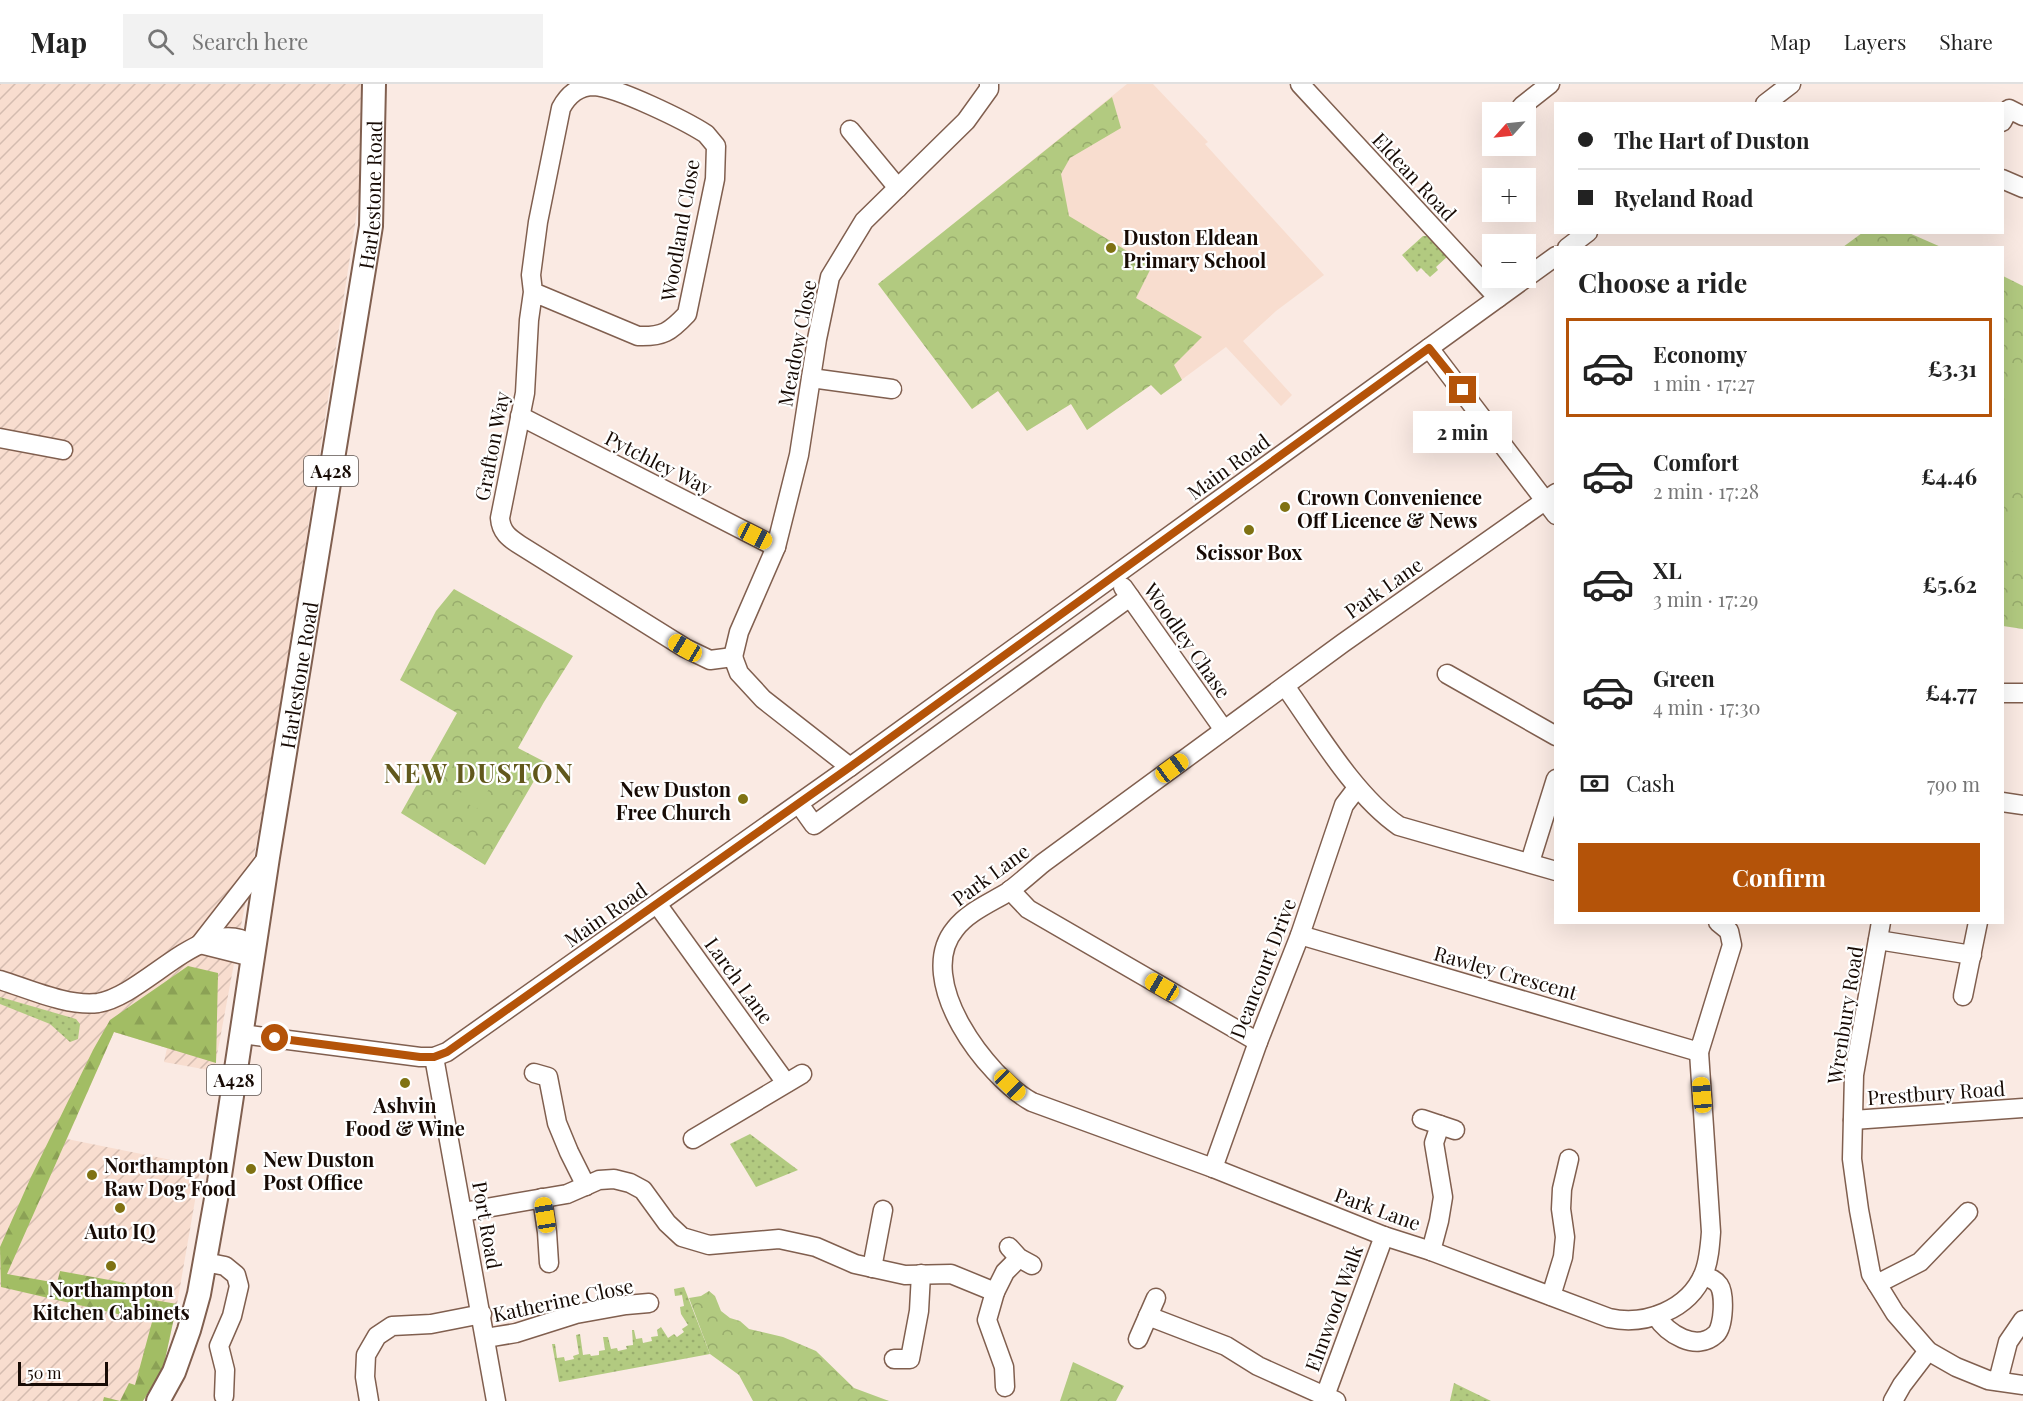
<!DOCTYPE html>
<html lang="en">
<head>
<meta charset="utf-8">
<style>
	:root { --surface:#fff; --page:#f2f2f2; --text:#222; --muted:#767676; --line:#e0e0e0; --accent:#b45309 }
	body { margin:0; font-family:"Playfair Display",serif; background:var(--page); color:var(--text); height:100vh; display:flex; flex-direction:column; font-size:22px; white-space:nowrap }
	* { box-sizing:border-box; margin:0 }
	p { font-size:20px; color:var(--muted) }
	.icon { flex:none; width:33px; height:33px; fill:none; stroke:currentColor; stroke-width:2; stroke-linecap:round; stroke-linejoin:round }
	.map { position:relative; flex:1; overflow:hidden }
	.panel { position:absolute; left:1554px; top:162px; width:450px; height:678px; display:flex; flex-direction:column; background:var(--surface); border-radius:0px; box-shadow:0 6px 24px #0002 }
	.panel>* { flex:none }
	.top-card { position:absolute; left:1554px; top:18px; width:450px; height:132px; border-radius:0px; box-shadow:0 6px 24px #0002; display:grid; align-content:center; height:132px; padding:0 24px; background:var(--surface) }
	.needle { width:39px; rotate:243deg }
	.fabs { position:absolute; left:1482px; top:18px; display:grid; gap:12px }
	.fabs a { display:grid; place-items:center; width:54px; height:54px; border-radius:0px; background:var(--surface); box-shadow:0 6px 24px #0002; font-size:30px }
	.scale { position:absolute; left:18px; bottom:15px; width:90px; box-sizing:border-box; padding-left:6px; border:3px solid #170b05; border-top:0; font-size:16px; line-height:21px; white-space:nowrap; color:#170b05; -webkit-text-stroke:4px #fff; paint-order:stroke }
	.end { position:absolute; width:27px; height:27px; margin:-14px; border:8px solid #b45309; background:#fff; box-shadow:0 0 0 3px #fff }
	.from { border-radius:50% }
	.bubble { position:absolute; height:42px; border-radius:0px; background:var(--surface); box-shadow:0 6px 24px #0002; font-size:20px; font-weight:700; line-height:42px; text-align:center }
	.car { position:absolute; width:18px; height:36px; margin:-18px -9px; border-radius:8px; box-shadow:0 0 4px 2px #0007; background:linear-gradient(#f5c518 24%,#345 0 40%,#f5c518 0 76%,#345 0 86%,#f5c518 0) }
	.top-card b { display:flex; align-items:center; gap:21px; height:57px; font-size:22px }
	.top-card b+b { border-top:2px solid var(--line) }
	.top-card i { width:15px; height:15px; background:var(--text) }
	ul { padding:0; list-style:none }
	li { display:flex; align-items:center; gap:18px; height:99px; margin:0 12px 9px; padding:0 12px; border:3px solid transparent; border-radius:0px }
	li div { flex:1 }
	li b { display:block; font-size:22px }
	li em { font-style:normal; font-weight:700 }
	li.active { border-color:var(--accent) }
	li>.icon { width:54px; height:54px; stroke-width:1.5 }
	h2 { padding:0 24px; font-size:27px; line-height:72px }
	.pay { display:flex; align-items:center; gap:15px; height:66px; padding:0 24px; font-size:22px }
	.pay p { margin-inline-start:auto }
	.cta { display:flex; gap:12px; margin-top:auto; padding:12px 24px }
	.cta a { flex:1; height:69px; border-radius:0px; background:var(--accent); color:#fff; font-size:24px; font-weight:700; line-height:69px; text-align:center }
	header { display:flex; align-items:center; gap:36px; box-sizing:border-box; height:84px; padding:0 30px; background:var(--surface); border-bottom:2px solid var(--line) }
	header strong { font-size:28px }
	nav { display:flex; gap:33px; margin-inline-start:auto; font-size:21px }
	.search { width:420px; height:54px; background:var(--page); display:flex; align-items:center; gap:15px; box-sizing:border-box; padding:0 21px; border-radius:0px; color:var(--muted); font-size:22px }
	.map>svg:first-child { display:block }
</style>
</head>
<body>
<header>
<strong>Map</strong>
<div class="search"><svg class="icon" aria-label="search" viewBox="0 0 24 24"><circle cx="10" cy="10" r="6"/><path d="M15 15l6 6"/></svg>Search here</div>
<nav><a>Map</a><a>Layers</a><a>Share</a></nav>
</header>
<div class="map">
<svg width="2023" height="1317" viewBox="0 0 2023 1317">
	<defs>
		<pattern id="industrial-furrows" width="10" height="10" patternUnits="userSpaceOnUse" patternTransform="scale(1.5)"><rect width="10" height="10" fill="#f8ddcf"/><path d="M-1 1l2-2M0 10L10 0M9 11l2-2" fill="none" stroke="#d4bcb0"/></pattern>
		<pattern id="grass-dots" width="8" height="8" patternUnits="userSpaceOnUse" patternTransform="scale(1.5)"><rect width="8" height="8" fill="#b2ca80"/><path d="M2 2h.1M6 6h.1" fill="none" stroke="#98ac6d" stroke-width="1.8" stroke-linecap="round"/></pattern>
		<pattern id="forest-firs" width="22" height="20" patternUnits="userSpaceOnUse" patternTransform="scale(1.5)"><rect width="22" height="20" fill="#a2bd64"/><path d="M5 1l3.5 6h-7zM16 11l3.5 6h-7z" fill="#8ba155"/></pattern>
		<pattern id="park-crowns" width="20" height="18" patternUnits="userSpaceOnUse" patternTransform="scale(1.5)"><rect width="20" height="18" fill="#b2ca80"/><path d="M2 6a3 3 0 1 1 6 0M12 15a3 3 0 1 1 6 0" fill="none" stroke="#98ac6d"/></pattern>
	</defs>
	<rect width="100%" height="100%" fill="#faeae3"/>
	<polygon fill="#f8ddcf" points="1127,0 1153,0 1208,58 1205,60 1324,191 1276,227 1243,257 1292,311 1281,322 1226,263 1161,311 1151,301 1087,346 1071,320 1027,347 998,307 972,325 879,200"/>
	<polygon fill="url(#industrial-furrows)" points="0,0 361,0 359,115 273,670 214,987 164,978 167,964 114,948 67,1055 201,1082 177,1220 163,1285 143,1317 0,1317"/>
	<g fill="url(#grass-dots)">
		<polygon points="1423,152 1428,152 1448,172 1436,183 1438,186 1430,193 1421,184 1417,188 1402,171"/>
		<polygon points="0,913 76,935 80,940 78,955 70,958 50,940 0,920"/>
		<polygon points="750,1050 798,1086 756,1103 730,1060"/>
		<polygon points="684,1203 710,1270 559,1298 552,1260 555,1260 557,1274 564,1273 565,1277 574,1275 573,1272 579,1270 576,1251 580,1250 583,1271 590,1270 591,1272 599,1271 599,1267 605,1266 603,1253 608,1253 611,1265 617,1264 618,1267 627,1265 626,1262 633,1261 632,1246 634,1246 636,1255 642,1254 643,1259 652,1257 651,1253 658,1252 657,1246 661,1243 668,1254 674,1250 677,1253 684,1248 682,1245 688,1241 681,1230 680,1223 684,1222 682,1211 675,1212 674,1205"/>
		<polygon points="1454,1299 1491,1317 1450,1317"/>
	</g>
	<polygon fill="url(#forest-firs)" points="188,882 218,889 216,979 114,948 7,1190 57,1199 60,1187 126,1199 125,1211 177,1220 163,1285 143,1317 103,1317 104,1313 120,1317 129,1299 135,1301 152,1238 1,1203 0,1163 31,1093 93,966 110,936"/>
	<g fill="url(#park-crowns)">
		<polygon points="1112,13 1121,44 1070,74 1061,90 1069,132 1152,182 1136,214 1202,253 1174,281 1182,296 1161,311 1151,301 1087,346 1071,320 1027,347 998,307 972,325 878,200"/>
		<polygon points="1862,149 1909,149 1941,163 1843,163"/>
		<polygon points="2003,192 2023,202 2023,545 2003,542"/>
		<polygon points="454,505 573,572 544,618 518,664 545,678 485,781 401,729 457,629 400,596 436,527"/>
		<polygon points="709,1207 715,1212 721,1227 730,1234 740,1237 749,1245 783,1253 816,1267 854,1304 889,1317 753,1317 739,1291 710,1270 689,1214 701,1212"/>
		<polygon points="1073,1278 1124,1302 1116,1317 1060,1317"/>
	</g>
	<g fill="#b2ca80">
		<polygon points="2023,277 2023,409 2003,399 2003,318"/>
		<polygon points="2002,429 2023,436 2023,472 2003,464"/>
		<polygon points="475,685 495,695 477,725 458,714"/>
	</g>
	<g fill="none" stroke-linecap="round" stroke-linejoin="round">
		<defs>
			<g id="minor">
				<polyline points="1300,0 1498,214"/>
				<polyline points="1765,20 1791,0"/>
				<polyline points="1522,22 1550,0"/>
				<polyline points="2002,38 2009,25 2023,32"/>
				<polyline points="850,46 898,104"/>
				<polyline points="2002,95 2023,104"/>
				<polyline points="1567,164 1588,148"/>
				<path d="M533,208L638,252C663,253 670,248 687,230L715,95L716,62L706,50C686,37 617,3 594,2C578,2 568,11 561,24L538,138L531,191L533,208L529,236L525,309L500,434C501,448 509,454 520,461L685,564L710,576L733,573"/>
				<polyline points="1429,264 1556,431"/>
				<polyline points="811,294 892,305"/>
				<polyline points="520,332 776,463"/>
				<polyline points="0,354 63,366"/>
				<path d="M1556,409L1343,559L1043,779C1032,788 1020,799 1008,808C990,819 968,828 955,845C913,896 987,993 1032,1018L1213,1084L1384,1152L1431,1167L1609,1234C1645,1242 1689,1226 1704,1189C1709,1176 1710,1162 1711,1148L1699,968"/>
				<polyline points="1123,503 1224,646"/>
				<polyline points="733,573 739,548 776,463 799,371 817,255 830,193 864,137 966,37 989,5 989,0"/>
				<polyline points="733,573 739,589 763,615 850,683"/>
				<polyline points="1447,590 1556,652"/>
				<path d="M1285,602C1317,647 1354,711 1399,742L1556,787"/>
				<polyline points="2002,609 2023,609"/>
				<polyline points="2002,718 2023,721"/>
				<polyline points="799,720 814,741 1130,513"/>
				<polyline points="1530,778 1556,695"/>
				<polyline points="1010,806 1028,825 1258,958"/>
				<polyline points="657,820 786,999"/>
				<polyline points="1881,838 1854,991 1852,1075 1859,1126 1871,1190 1895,1229 1928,1267 1956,1283 1988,1296 2023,1301"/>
				<polyline points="1300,851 1699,968 1732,861 1729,847 1718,838"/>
				<polyline points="1878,856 1972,871"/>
				<polyline points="200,860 267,774"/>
				<polyline points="200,860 252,873"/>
				<path d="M0,896C29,905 69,923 98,919C147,911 206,826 254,862"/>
				<polyline points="1963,912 1978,838"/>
				<polyline points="242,950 420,973 434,973 447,968 850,683 1556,172"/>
				<polyline points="434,973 496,1317"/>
				<polyline points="534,989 548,993 557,1039 569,1068 586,1102"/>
				<polyline points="1422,1035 1455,1046"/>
				<polyline points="1853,1036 2023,1024"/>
				<polyline points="693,1055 802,990"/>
				<polyline points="1213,1084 1258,958 1300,851 1344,721 1357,704"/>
				<polyline points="542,1114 547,1148 549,1179"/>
				<polyline points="463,1128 567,1110 599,1096 614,1095 630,1099 643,1106 667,1139 682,1153 709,1161 779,1155 816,1163 855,1180 905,1191 951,1190 995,1208 987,1236 1004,1283 1005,1303"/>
				<polyline points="1009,1163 1019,1174 1032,1181"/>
				<polyline points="1431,1167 1439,1137 1443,1113 1434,1059 1440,1041"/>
				<polyline points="205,1178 225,1182 236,1191 239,1202 232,1232 219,1262 225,1286 224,1312"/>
				<polyline points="872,1184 883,1126"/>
				<polyline points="1877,1200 1920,1178 1968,1128"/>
				<polyline points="995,1208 1005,1188 1019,1174"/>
				<polyline points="1551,1212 1563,1173 1565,1153 1561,1125 1562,1105 1569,1075"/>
				<polyline points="1148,1232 1226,1262 1258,1282 1336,1317"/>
				<path d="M1656,1232C1667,1249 1696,1269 1716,1250C1724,1242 1725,1210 1719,1201C1715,1195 1709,1194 1703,1192"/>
				<polyline points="486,1254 516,1249 576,1230 626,1221 649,1219"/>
				<polyline points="1138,1255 1156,1214"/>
				<polyline points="894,1275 910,1275 919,1227 921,1190"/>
				<polyline points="1998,1297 2008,1258 2023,1236"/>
				<polyline points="1325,1312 1384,1152"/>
				<polyline points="369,1317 365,1293 366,1271 377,1252 392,1242 431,1240 482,1230"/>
				<polyline points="1893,1317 1902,1301 1928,1267"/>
			</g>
			<g id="major">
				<path id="s1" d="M158,1317L174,1288L189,1246L199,1210L219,1098L268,773L371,142L374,0"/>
			</g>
		</defs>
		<use href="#minor" stroke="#805f4f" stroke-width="21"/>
		<use href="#major" stroke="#805f4f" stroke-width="26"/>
		<use href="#minor" stroke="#fff" stroke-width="18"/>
		<use href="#major" stroke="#fff" stroke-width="22"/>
	</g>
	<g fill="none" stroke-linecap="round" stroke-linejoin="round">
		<polyline stroke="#b45309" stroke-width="8" points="275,954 420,973 434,973 447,968 850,683 1429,264 1463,306"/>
	</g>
	<g fill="#7f7213" stroke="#fff" stroke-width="2">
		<circle cx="1111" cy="164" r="6"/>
		<circle cx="1285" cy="423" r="6"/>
		<circle cx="1249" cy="446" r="6"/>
		<circle cx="743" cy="715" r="6"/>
		<circle cx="405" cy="999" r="6"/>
		<circle cx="251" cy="1085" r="6"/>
		<circle cx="92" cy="1091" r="6"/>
		<circle cx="120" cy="1124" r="6"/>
		<circle cx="111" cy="1182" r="6"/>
	</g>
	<g text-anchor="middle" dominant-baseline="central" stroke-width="4.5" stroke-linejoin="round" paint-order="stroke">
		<g fill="#fff" stroke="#5d5450" stroke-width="1.5">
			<rect x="304" y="372" width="54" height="30" rx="4.5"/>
			<rect x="207" y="981" width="54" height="30" rx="4.5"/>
		</g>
		<g font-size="18" font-weight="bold" fill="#170b05">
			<text x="331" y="387">A428</text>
			<text x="234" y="996">A428</text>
		</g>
		<g font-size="20" fill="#170b05" stroke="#fff">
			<text transform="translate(1415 92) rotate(47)">Eldean Road</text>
			<text stroke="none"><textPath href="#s1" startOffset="1228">Harlestone Road</textPath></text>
			<text transform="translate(679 146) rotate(-80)">Woodland Close</text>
			<text transform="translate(796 259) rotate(-79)">Meadow Close</text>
			<text transform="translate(491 362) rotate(-79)">Grafton Way</text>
			<text transform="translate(659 378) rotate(27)">Pytchley Way</text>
			<text transform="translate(1228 382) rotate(-36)">Main Road</text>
			<text transform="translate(1383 503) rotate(-35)">Park Lane</text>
			<text transform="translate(1188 556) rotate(55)">Woodley Chase</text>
			<text stroke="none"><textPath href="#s1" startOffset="742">Harlestone Road</textPath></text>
			<text transform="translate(990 790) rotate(-36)">Park Lane</text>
			<text transform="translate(605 830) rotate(-35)">Main Road</text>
			<text transform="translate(1262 884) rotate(-69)">Deancourt Drive</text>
			<text transform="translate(1506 888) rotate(16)">Rawley Crescent</text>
			<text transform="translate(740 896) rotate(54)">Larch Lane</text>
			<text transform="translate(1844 931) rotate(-81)">Wrenbury Road</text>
			<text transform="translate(1936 1008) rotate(-4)">Prestbury Road</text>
			<text transform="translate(1378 1124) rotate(20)">Park Lane</text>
			<text transform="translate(488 1141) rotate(80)">Port Road</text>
			<text transform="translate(563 1215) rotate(-12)">Katherine Close</text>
			<text transform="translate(1333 1224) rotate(-70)">Elmwood Walk</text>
		</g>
		<g font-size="20" font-weight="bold" fill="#170b05" stroke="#fff" text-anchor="start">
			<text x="1123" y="152">Duston Eldean<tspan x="1123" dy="23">Primary School</tspan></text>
			<text x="1297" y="412">Crown Convenience<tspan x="1297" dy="23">Off Licence &amp; News</tspan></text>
			<text x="1249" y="467" text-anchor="middle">Scissor Box</text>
			<text x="731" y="704" text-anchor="end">New Duston<tspan x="731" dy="23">Free Church</tspan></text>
			<text x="405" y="1020" text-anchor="middle">Ashvin<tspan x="405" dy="23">Food &amp; Wine</tspan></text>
			<text x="263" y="1074">New Duston<tspan x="263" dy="23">Post Office</tspan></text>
			<text x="104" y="1080">Northampton<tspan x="104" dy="23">Raw Dog Food</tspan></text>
			<text x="120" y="1146" text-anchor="middle">Auto IQ</text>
			<text x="111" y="1204" text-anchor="middle">Northampton<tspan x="111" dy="23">Kitchen Cabinets</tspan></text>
		</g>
		<g font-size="26" font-weight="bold" letter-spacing="1.5" fill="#61581c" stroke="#fff">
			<text x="479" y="688">NEW DUSTON</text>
		</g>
	</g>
</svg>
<div class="fabs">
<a><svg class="needle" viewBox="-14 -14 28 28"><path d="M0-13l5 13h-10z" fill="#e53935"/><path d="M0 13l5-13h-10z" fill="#767676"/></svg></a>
<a>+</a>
<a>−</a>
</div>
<div class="scale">50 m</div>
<i class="end from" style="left:275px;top:954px"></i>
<i class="end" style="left:1463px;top:306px"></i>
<div class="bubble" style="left:1413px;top:327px;width:99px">2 min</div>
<i class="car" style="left:755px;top:452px;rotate:117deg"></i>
<i class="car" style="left:685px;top:564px;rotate:301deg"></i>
<i class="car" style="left:1172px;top:684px;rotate:54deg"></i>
<i class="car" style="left:1162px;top:903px;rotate:300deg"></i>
<i class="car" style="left:1010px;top:1001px;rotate:135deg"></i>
<i class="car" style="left:1702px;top:1011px;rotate:355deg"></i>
<i class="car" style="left:545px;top:1131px;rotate:351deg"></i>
<div class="top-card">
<b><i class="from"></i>The Hart of Duston</b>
<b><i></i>Ryeland Road</b>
</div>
<section class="panel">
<h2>Choose a ride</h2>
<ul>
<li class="active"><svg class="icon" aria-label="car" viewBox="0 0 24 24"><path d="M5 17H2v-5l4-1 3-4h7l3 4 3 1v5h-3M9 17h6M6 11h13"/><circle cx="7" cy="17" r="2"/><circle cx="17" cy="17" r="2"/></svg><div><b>Economy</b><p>1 min · 17:27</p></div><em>£3.31</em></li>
<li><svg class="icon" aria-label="car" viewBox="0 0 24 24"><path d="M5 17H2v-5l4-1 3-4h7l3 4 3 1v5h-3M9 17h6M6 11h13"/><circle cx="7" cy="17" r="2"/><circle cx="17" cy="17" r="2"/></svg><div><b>Comfort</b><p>2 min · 17:28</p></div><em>£4.46</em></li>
<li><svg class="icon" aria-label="car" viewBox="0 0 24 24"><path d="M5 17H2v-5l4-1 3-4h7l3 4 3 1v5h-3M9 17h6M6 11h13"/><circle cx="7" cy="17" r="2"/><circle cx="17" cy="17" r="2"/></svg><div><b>XL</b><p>3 min · 17:29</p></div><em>£5.62</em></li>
<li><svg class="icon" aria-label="car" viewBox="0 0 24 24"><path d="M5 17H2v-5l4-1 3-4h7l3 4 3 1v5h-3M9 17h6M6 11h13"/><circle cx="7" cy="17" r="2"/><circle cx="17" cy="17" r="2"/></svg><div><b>Green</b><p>4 min · 17:30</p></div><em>£4.77</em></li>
</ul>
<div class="pay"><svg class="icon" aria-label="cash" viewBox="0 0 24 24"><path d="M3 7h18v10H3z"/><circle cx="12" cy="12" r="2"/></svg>Cash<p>790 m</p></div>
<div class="cta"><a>Confirm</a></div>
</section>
</div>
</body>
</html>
